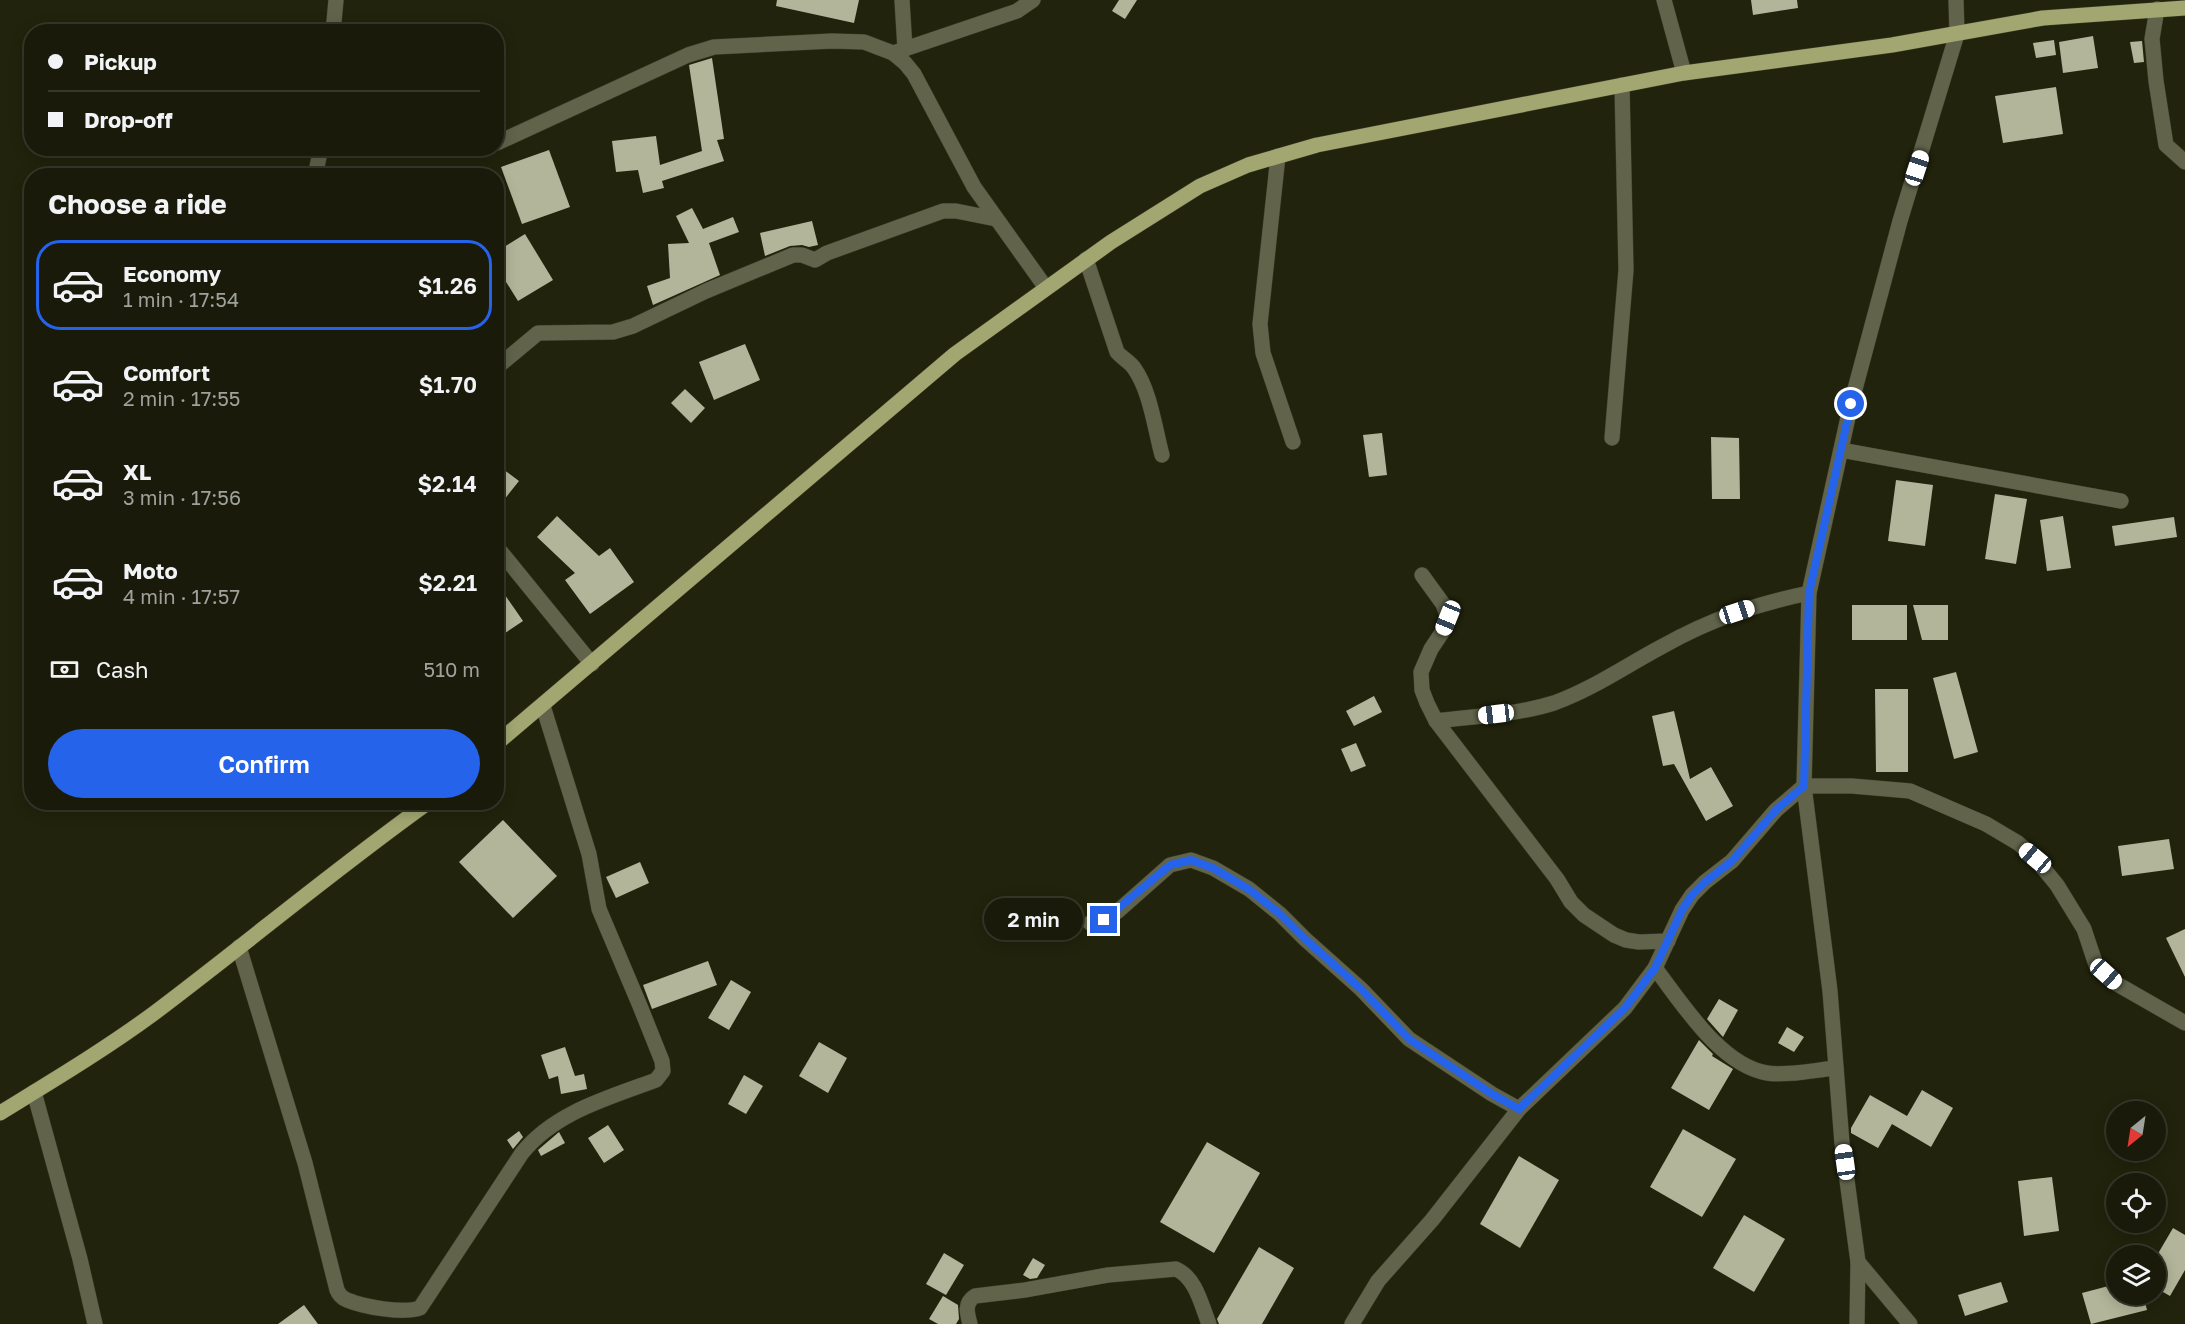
<!DOCTYPE html>
<html lang="en">
<head>
<meta charset="utf-8">
<style>
	:root { --surface:#191a09; --page:#262717; --text:#f1f3f6; --muted:#9fa19c; --line:#37382a; --accent:#2563eb }
	body { margin:0; font-family:"Golos Text",sans-serif; background:var(--page); color:var(--text); height:100vh; display:flex; flex-direction:column; font-size:22px; white-space:nowrap }
	* { box-sizing:border-box; margin:0 }
	p { font-size:20px; color:var(--muted) }
	.icon { flex:none; width:33px; height:33px; fill:none; stroke:currentColor; stroke-width:2; stroke-linecap:round; stroke-linejoin:round }
	.map { position:relative; flex:1; overflow:hidden }
	.panel { position:absolute; left:24px; top:168px; width:480px; height:642px; display:flex; flex-direction:column; background:var(--surface); border-radius:24px; box-shadow:0 3px 15px #0003,0 0 0 2px var(--line) }
	.panel>* { flex:none }
	.guide { position:absolute; left:24px; top:24px; width:480px; height:132px; border-radius:24px; box-shadow:0 3px 15px #0003,0 0 0 2px var(--line); display:grid; align-content:center; height:132px; padding:0 24px; background:var(--surface) }
	.needle { width:39px; rotate:210deg }
	.fabs { position:absolute; left:2106px; top:1101px; display:grid; gap:12px }
	.fabs a { display:grid; place-items:center; width:60px; height:60px; border-radius:50%; background:var(--surface); box-shadow:0 3px 15px #0003,0 0 0 2px var(--line); font-size:30px }
	.end { position:absolute; width:27px; height:27px; margin:-14px; border:8px solid #2563eb; background:#fff; box-shadow:0 0 0 3px #fff }
	.from { border-radius:50% }
	.bubble { position:absolute; height:42px; border-radius:21px; background:var(--surface); box-shadow:0 3px 15px #0003,0 0 0 2px var(--line); font-size:20px; font-weight:600; line-height:42px; text-align:center }
	.car { position:absolute; width:18px; height:36px; margin:-18px -9px; border-radius:8px; box-shadow:0 0 4px 2px #0007; background:linear-gradient(#fff 24%,#345 0 40%,#fff 0 76%,#345 0 86%,#fff 0) }
	.guide b { display:flex; align-items:center; gap:21px; height:57px; font-size:22px }
	.guide b+b { border-top:2px solid var(--line) }
	.guide i { width:15px; height:15px; background:var(--text) }
	ul { padding:0; list-style:none }
	li { display:flex; align-items:center; gap:18px; height:90px; margin:0 12px 9px; padding:0 12px; border:3px solid transparent; border-radius:24px }
	li div { flex:1 }
	li b { display:block; font-size:22px }
	li em { font-style:normal; font-weight:600 }
	li.current { border-color:var(--accent) }
	li>.icon { width:54px; height:54px; stroke-width:1.5 }
	h2 { padding:0 24px; font-size:27px; line-height:72px }
	.pay { display:flex; align-items:center; gap:15px; height:66px; padding:0 24px; font-size:22px }
	.pay p { margin-inline-start:auto }
	.button { display:flex; gap:12px; margin-top:auto; padding:12px 24px }
	.button a { flex:1; height:69px; border-radius:36px; background:var(--accent); color:#fff; font-size:24px; font-weight:600; line-height:69px; text-align:center }
	.map>svg:first-child { display:block }
</style>
</head>
<body>
<div class="map">
<svg width="2185" height="1324" viewBox="0 0 2185 1324">
	<rect width="100%" height="100%" fill="#21230c"/>
	<g fill="#b2b599">
		<polygon points="777,0 859,0 854,23 776,6"/>
		<polygon points="1119,0 1137,0 1125,19 1112,11"/>
		<polygon points="1751,0 1797,0 1798,8 1753,15"/>
		<polygon points="2093,36 2098,68 2063,73 2059,42"/>
		<polygon points="2054,40 2056,55 2036,58 2033,43"/>
		<polygon points="2142,41 2144,62 2134,63 2130,42"/>
		<polygon points="712,58 724,139 717,140 724,161 662,181 664,188 643,193 638,170 616,172 612,141 656,136 660,165 702,151 689,65"/>
		<polygon points="2056,87 2063,134 2003,143 1995,96"/>
		<polygon points="549,150 570,207 522,224 501,167"/>
		<polygon points="692,208 703,229 733,217 739,232 709,243 720,275 653,305 647,286 670,278 668,244 689,243 676,216"/>
		<polygon points="812,221 818,245 809,247 802,245 790,246 765,256 760,233"/>
		<polygon points="525,234 553,280 518,301 496,266 496,252"/>
		<polygon points="745,344 760,380 714,400 699,362"/>
		<polygon points="685,389 705,408 691,423 671,403"/>
		<polygon points="1382,433 1387,475 1369,477 1363,435"/>
		<polygon points="1711,437 1739,438 1740,499 1712,499"/>
		<polygon points="496,464 519,481 496,510"/>
		<polygon points="1896,480 1933,485 1925,546 1888,541"/>
		<polygon points="1995,494 2027,499 2016,564 1985,559"/>
		<polygon points="557,516 599,556 610,548 634,582 590,614 565,580 575,573 537,537"/>
		<polygon points="2063,516 2071,568 2047,571 2040,520"/>
		<polygon points="2174,517 2177,537 2115,546 2112,526"/>
		<polygon points="496,582 523,621 496,639"/>
		<rect x="1852" y="605" width="55" height="35"/>
		<polygon points="1913,605 1948,605 1948,640 1922,640"/>
		<polygon points="1956,672 1978,752 1954,759 1933,678"/>
		<polygon points="1875,689 1908,689 1908,772 1876,772"/>
		<polygon points="1374,696 1382,712 1354,726 1346,711"/>
		<polygon points="1674,711 1690,779 1711,767 1733,806 1706,821 1674,764 1663,766 1652,716"/>
		<polygon points="1356,743 1366,766 1351,772 1341,749"/>
		<polygon points="503,820 557,876 513,918 459,862"/>
		<polygon points="2169,839 2174,869 2122,876 2118,846"/>
		<polygon points="640,862 649,883 616,898 606,877"/>
		<polygon points="2185,929 2185,977 2166,938"/>
		<polygon points="708,961 717,985 652,1009 643,985"/>
		<polygon points="731,980 751,992 729,1030 708,1018"/>
		<polygon points="1719,999 1738,1010 1723,1037 1707,1019"/>
		<polygon points="1787,1027 1804,1037 1794,1052 1778,1043"/>
		<polygon points="1699,1040 1713,1054 1712,1056 1733,1069 1709,1110 1671,1088"/>
		<polygon points="819,1042 847,1058 828,1093 799,1076"/>
		<polygon points="565,1047 575,1076 584,1074 587,1089 561,1094 558,1076 549,1079 541,1055"/>
		<polygon points="744,1075 763,1086 746,1114 728,1104"/>
		<polygon points="1922,1090 1953,1108 1931,1147 1892,1124 1878,1148 1851,1133 1851,1128 1870,1095 1907,1116"/>
		<polygon points="608,1125 624,1150 604,1163 588,1138"/>
		<polygon points="1683,1129 1736,1159 1702,1217 1650,1187"/>
		<polygon points="519,1131 523,1137 513,1149 507,1140"/>
		<polygon points="559,1132 565,1143 541,1156 538,1150"/>
		<polygon points="1207,1142 1260,1173 1214,1253 1160,1222"/>
		<polygon points="1519,1156 1559,1180 1520,1248 1480,1224"/>
		<polygon points="2052,1177 2059,1231 2024,1236 2018,1181"/>
		<polygon points="1744,1215 1785,1239 1754,1292 1713,1268"/>
		<polygon points="2173,1228 2185,1235 2185,1270 2170,1296 2156,1288 2156,1257"/>
		<polygon points="1259,1247 1294,1268 1262,1324 1219,1324 1217,1319"/>
		<polygon points="944,1253 964,1265 946,1295 926,1284"/>
		<polygon points="1033,1258 1045,1265 1037,1278 1030,1279 1023,1275"/>
		<polygon points="2001,1282 2008,1302 1965,1316 1958,1295"/>
		<polygon points="2116,1284 2116,1294 2143,1294 2147,1310 2091,1324 2082,1293"/>
		<polygon points="943,1296 958,1305 959,1319 956,1324 938,1324 929,1319"/>
		<polygon points="304,1305 318,1324 278,1324"/>
	</g>
	<g fill="none" stroke-linecap="round" stroke-linejoin="round">
		<defs>
			<g id="minor">
				<polyline points="902,0 905,49"/>
				<polyline points="1664,0 1684,73"/>
				<polyline points="2157,9 2152,39 2156,81 2166,145 2185,162"/>
				<polyline points="333,32 336,0"/>
				<polyline points="893,53 1017,11 1033,0"/>
				<polyline points="497,143 688,55 714,47 832,41 864,42 893,53 905,63 914,74 974,187 1046,288"/>
				<polyline points="1278,156 1260,324 1263,353 1293,442"/>
				<polyline points="315,176 321,148"/>
				<path d="M1086,259L1117,352C1122,358 1130,362 1134,368C1150,390 1155,429 1162,455"/>
				<polyline points="496,368 538,333 613,332 633,326 706,291 793,255 802,255 815,260 827,253 943,211 956,211 996,219"/>
				<polyline points="1612,438 1626,270 1622,85"/>
				<polyline points="1841,450 2121,501"/>
				<polyline points="496,546 592,664"/>
				<polyline points="1422,575 1443,604 1448,618 1443,631 1431,649 1421,672 1422,690 1427,703 1436,721 1557,879 1571,902 1584,915 1614,935 1626,940 1639,942 1668,941"/>
				<path d="M1436,721C1475,716 1516,715 1554,703C1593,689 1627,665 1663,646C1711,619 1756,604 1809,593"/>
				<polyline points="1090,923 1104,920 1118,911 1170,865 1191,860 1213,868 1249,889 1280,914 1305,939 1361,989 1409,1039 1492,1094 1519,1109"/>
				<path d="M239,947L305,1163L337,1290C339,1295 342,1298 347,1300C364,1307 403,1314 420,1308L522,1153C555,1112 608,1098 656,1080L663,1071L662,1061L640,1006L599,909L589,854L543,706"/>
				<path d="M1655,968C1682,1003 1720,1065 1767,1073C1787,1076 1815,1070 1836,1068"/>
				<polyline points="34,1092 80,1259 95,1324"/>
				<path d="M970,1324C967,1313 964,1303 975,1296L1025,1290L1108,1275L1176,1269C1196,1278 1201,1304 1209,1324"/>
				<polyline points="1352,1324 1378,1281 1432,1220 1519,1109 1625,1008 1655,968 1682,910 1692,895 1705,882 1732,861 1776,810 1804,786 1852,786 1910,791 1986,824 2018,843 2035,858 2057,885 2084,929 2096,965 2117,984 2185,1023"/>
				<polyline points="1857,1324 1858,1262"/>
				<polyline points="1910,1324 1858,1262 1842,1143 1830,991 1804,786 1809,593 1851,404 1900,221 1957,34 1956,0"/>
			</g>
			<g id="major">
				<polyline points="496,744 955,354 1111,242 1200,186 1248,165 1317,145 1684,73 1892,45 2043,18 2185,8"/>
				<path d="M0,1113C52,1081 104,1050 153,1014C246,944 334,870 429,802"/>
			</g>
		</defs>
		<use href="#minor" stroke="#3b3d27" stroke-width="16"/>
		<use href="#major" stroke="#3b3d27" stroke-width="16"/>
		<use href="#minor" stroke="#61644b" stroke-width="15"/>
		<use href="#major" stroke="#a2a772" stroke-width="15"/>
	</g>
	<g fill="none" stroke-linecap="round" stroke-linejoin="round">
		<polyline stroke="#2563eb" stroke-width="8" points="1104,920 1170,865 1191,860 1213,868 1250,890 1280,914 1305,939 1361,989 1409,1039 1492,1094 1519,1109 1625,1008 1655,968 1682,910 1692,895 1705,882 1732,861 1776,810 1804,786 1809,593 1851,404"/>
	</g>
</svg>
<div class="fabs">
<a><svg class="needle" viewBox="-14 -14 28 28"><path d="M0-13l5 13h-10z" fill="#e53935"/><path d="M0 13l5-13h-10z" fill="#9fa19c"/></svg></a>
<a><svg class="icon" aria-label="locate" viewBox="0 0 24 24"><circle cx="12" cy="12" r="6"/><path d="M12 2v4M12 18v4M2 12h4M18 12h4"/></svg></a>
<a><svg class="icon" aria-label="layers" viewBox="0 0 24 24"><path d="M12 4l9 5-9 5-9-5zM3 14l9 5 9-5"/></svg></a>
</div>
<i class="end from" style="left:1851px;top:404px"></i>
<i class="end" style="left:1104px;top:920px"></i>
<div class="bubble" style="left:984px;top:898px;width:99px">2 min</div>
<i class="car" style="left:1917px;top:168px;rotate:18deg"></i>
<i class="car" style="left:1737px;top:612px;rotate:72deg"></i>
<i class="car" style="left:1448px;top:618px;rotate:202deg"></i>
<i class="car" style="left:1496px;top:714px;rotate:263deg"></i>
<i class="car" style="left:2035px;top:858px;rotate:310deg"></i>
<i class="car" style="left:2106px;top:974px;rotate:132deg"></i>
<i class="car" style="left:1845px;top:1162px;rotate:352deg"></i>
<div class="guide">
<b><i class="from"></i>Pickup</b>
<b><i></i>Drop-off</b>
</div>
<section class="panel">
<h2>Choose a ride</h2>
<ul>
<li class="current"><svg class="icon" aria-label="car" viewBox="0 0 24 24"><path d="M5 17H2v-5l4-1 3-4h7l3 4 3 1v5h-3M9 17h6M6 11h13"/><circle cx="7" cy="17" r="2"/><circle cx="17" cy="17" r="2"/></svg><div><b>Economy</b><p>1 min · 17:54</p></div><em>$1.26</em></li>
<li><svg class="icon" aria-label="car" viewBox="0 0 24 24"><path d="M5 17H2v-5l4-1 3-4h7l3 4 3 1v5h-3M9 17h6M6 11h13"/><circle cx="7" cy="17" r="2"/><circle cx="17" cy="17" r="2"/></svg><div><b>Comfort</b><p>2 min · 17:55</p></div><em>$1.70</em></li>
<li><svg class="icon" aria-label="car" viewBox="0 0 24 24"><path d="M5 17H2v-5l4-1 3-4h7l3 4 3 1v5h-3M9 17h6M6 11h13"/><circle cx="7" cy="17" r="2"/><circle cx="17" cy="17" r="2"/></svg><div><b>XL</b><p>3 min · 17:56</p></div><em>$2.14</em></li>
<li><svg class="icon" aria-label="car" viewBox="0 0 24 24"><path d="M5 17H2v-5l4-1 3-4h7l3 4 3 1v5h-3M9 17h6M6 11h13"/><circle cx="7" cy="17" r="2"/><circle cx="17" cy="17" r="2"/></svg><div><b>Moto</b><p>4 min · 17:57</p></div><em>$2.21</em></li>
</ul>
<div class="pay"><svg class="icon" aria-label="cash" viewBox="0 0 24 24"><path d="M3 7h18v10H3z"/><circle cx="12" cy="12" r="2"/></svg>Cash<p>510 m</p></div>
<div class="button"><a>Confirm</a></div>
</section>
</div>
</body>
</html>
